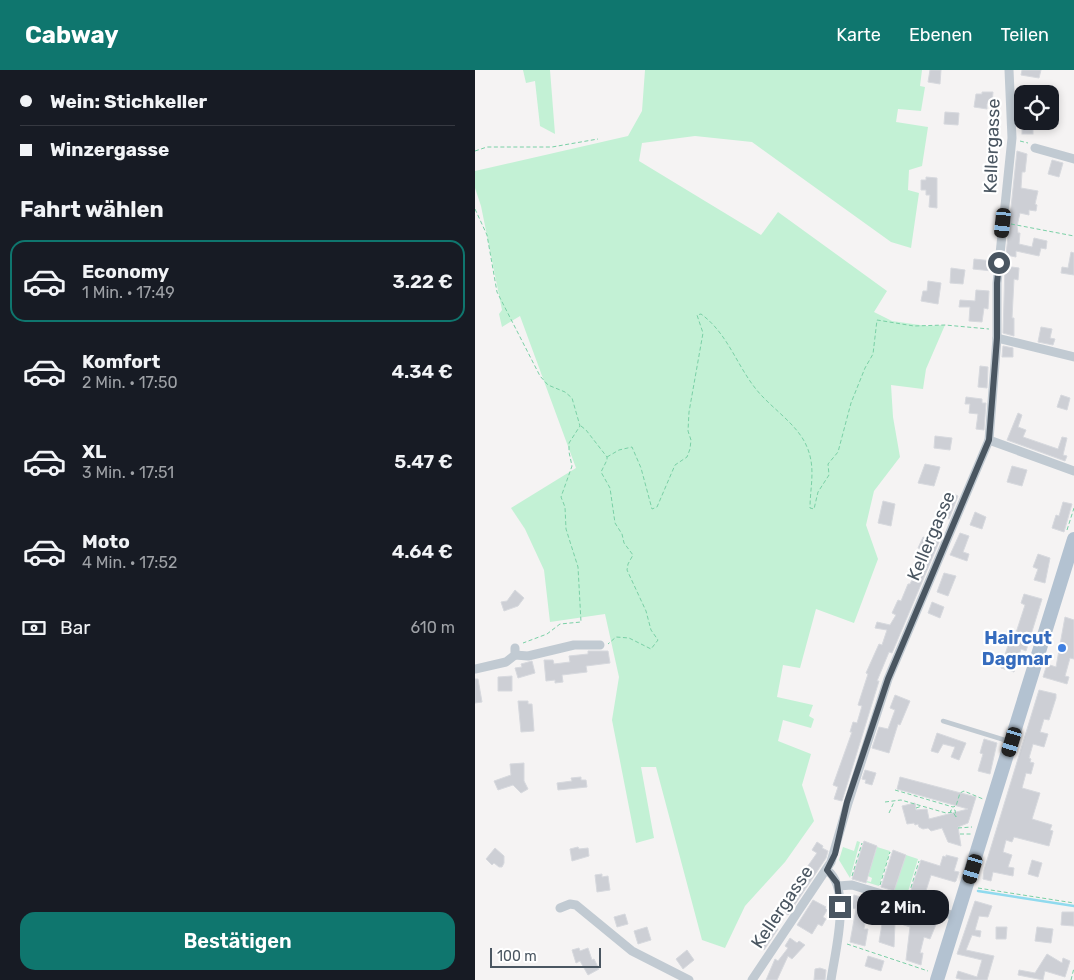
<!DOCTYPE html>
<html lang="de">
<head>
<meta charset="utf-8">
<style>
	:root { --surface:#171b24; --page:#20242c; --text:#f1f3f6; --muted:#9ea1a6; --line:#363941; --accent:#0f766e }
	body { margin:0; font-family:Rubik,sans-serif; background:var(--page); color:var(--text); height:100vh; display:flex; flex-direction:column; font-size:19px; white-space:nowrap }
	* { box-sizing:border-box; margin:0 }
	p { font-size:16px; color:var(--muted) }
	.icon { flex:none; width:28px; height:28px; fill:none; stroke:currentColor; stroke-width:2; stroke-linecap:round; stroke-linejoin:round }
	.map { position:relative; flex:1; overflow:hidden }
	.side { display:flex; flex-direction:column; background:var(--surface); width:475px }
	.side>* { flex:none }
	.top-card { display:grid; align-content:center; height:110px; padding:0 20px; background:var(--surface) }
	.fabs { position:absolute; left:539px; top:15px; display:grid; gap:10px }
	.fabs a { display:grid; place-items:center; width:45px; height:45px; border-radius:10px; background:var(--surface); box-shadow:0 2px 8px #0003; font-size:25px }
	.scale { position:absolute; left:15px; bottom:12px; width:111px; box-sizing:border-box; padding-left:5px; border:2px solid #4a5661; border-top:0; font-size:14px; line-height:18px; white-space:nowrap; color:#4a5661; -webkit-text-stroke:4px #fff; paint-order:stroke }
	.end { position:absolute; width:22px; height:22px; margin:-11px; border:6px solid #4a5661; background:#fff; box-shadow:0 0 0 2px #fff }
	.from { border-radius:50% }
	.bubble { position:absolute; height:35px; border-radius:15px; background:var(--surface); box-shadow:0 2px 8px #0003; font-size:16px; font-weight:600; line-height:35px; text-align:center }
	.car { position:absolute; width:15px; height:30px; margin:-15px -8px; border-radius:6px; box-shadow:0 0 4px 1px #0007; background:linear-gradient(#222 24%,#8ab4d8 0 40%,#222 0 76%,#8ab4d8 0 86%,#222 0) }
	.top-card b { display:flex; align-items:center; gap:18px; height:48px; font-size:19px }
	.top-card b+b { border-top:1px solid var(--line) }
	.top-card i { width:12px; height:12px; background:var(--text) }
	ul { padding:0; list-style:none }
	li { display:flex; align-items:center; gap:15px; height:82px; margin:0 10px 8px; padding:0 10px; border:2px solid transparent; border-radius:15px }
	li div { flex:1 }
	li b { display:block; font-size:19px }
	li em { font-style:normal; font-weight:600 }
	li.on { border-color:var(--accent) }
	li>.icon { width:45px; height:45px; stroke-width:1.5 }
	h2 { padding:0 20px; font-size:22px; line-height:60px }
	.pay { display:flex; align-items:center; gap:12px; height:55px; padding:0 20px; font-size:19px }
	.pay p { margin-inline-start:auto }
	.button { display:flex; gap:10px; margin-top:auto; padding:10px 20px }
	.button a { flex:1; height:58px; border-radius:15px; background:var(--accent); color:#fff; font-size:20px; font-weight:600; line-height:58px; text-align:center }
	header { display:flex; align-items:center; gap:30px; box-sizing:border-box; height:70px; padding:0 25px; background:var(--accent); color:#fff }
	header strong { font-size:24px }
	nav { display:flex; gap:28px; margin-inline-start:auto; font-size:18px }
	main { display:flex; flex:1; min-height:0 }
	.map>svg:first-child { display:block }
</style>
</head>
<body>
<header>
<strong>Cabway</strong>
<nav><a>Karte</a><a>Ebenen</a><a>Teilen</a></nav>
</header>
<main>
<section class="side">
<div class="top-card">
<b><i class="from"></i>Wein: Stichkeller</b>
<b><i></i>Winzergasse</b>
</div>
<h2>Fahrt wählen</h2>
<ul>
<li class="on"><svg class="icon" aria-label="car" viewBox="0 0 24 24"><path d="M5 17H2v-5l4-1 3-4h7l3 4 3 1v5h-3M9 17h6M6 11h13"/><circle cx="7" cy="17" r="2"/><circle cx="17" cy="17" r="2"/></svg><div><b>Economy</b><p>1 Min. · 17:49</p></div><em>3.22 €</em></li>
<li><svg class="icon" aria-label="car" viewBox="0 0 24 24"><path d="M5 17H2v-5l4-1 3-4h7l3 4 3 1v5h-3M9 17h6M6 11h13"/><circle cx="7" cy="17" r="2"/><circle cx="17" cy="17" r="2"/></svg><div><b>Komfort</b><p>2 Min. · 17:50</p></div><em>4.34 €</em></li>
<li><svg class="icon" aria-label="car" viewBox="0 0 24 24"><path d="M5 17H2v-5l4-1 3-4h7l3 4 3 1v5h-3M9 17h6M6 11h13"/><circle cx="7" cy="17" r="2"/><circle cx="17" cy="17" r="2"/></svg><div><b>XL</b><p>3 Min. · 17:51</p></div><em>5.47 €</em></li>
<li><svg class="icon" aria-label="car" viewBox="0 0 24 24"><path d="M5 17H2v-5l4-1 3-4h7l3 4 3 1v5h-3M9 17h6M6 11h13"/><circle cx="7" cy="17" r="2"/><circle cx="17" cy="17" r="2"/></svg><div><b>Moto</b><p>4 Min. · 17:52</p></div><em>4.64 €</em></li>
</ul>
<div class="pay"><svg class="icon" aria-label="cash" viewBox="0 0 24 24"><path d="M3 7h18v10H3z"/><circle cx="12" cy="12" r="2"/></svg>Bar<p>610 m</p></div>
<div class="button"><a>Bestätigen</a></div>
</section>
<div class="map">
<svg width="599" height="910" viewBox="0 0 599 910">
	<rect width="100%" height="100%" fill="#f5f3f3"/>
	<g fill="#c3f1d5">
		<polygon points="48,0 75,0 80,64 65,56 60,11 51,13"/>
		<polygon points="170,0 447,0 445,16 450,17 446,41 423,39 421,52 453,57 447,96 434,100 433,120 444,123 436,178 416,172 277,72 220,66 167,73 164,91 286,165 303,142 412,221 399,242 417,251 452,256 470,255 451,299 448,319 416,315 418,347 425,387 399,421 391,455 403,489 379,553 341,539 325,598 308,595 302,627 338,635 334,646 339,649 336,658 308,650 303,671 336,684 327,715 339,751 310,792 270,836 250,878 227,870 181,697 166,697 179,768 161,773 137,650 144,607 130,544 75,552 69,500 50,459 36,438 101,398 45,246 27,257 24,244 27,240 6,136 0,118 0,101 153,66 167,41"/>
		<polygon points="382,771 385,772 375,808 364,790 368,777 379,781"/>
		<polygon points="402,777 415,781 404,816 391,812 392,811 396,812 397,808 393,806"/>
		<polygon points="431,785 443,789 432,825 419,821"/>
	</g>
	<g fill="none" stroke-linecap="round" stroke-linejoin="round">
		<polyline stroke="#90daee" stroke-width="2.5" points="503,821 599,836"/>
	</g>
	<g fill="#cdcfd5" stroke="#d7d9de">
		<polygon points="455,0 466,0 465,14 453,12"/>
		<polygon points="547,0 566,0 564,8 546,5"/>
		<polygon points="507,22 518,22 517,34 512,34 512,39 499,37 501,24 507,24"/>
		<polygon points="470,42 484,43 483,55 469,54"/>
		<rect x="547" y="51" width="11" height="13"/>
		<polygon points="542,81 552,84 550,102 547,102 546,118 563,121 560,134 562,135 561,141 554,140 554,145 545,143 542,156 543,163 545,163 544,174 557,177 559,168 572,171 571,179 566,178 564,186 541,181 541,187 531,185"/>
		<polygon points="577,90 588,93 584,107 573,104"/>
		<polygon points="451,107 462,108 462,138 454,137 455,125 451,125 451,120 446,120 446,110 451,110"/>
		<polygon points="596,182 599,183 599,205 586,203 587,197 593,198"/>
		<polygon points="499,189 518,191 517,201 498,199"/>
		<polygon points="530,196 544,198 543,210 539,209 537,248 539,248 539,266 528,263"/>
		<polygon points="476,198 490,200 488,214 475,213"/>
		<polygon points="453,211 466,213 463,234 446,231 448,221 452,221"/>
		<polygon points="501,220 514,221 513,239 509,238 507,252 494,251 495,237 484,237 485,230 500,231"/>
		<polygon points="566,257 577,259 575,268 580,269 578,275 563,272"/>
		<polygon points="528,276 538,278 538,287 527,287"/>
		<polygon points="505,296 513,297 512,318 503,317"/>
		<polygon points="586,325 595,328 592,340 582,337"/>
		<polygon points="491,327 507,329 507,333 511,333 509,360 501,359 503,344 494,343 495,334 490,334"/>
		<polygon points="543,343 547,345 543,357 551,360 548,367 583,379 587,367 592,368 588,385 592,386 590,391 532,370"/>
		<polygon points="460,366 477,368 475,380 459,378"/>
		<polygon points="450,394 465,397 459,416 443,413"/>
		<polygon points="537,396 552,400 547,416 532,412"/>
		<polygon points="474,422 483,426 474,449 465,445"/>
		<polygon points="408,431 420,434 416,456 403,453"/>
		<polygon points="588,432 597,434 589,462 577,458 581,445 584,446"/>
		<polygon points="500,442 511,447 507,459 495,455"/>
		<polygon points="485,463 494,466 488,482 494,484 492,491 475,485"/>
		<polygon points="448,467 464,472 417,583 414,582 402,611 404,611 367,731 359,729 363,717 358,715 377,662 375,662 378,652 382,653 387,636 383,635 393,604 391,603 404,574 407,575 412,560 400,558 402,552 415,555 421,545 417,543 423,530 426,531 433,514 435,514 440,504 442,505 447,493 444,492 449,480 443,478"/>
		<polygon points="563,484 575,488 570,513 559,510 563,499 558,497"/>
		<polygon points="469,503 481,506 473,526 462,522"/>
		<polygon points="40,520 49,528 43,536 29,541 26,532 32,531"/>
		<polygon points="549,524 567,529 551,581 546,579 539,602 526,598 533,575 535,576 536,571 538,572 550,535 546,533"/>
		<polygon points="457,532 469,537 465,548 453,543"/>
		<polygon points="590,547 599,550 599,589 595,588 590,606 594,607 592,614 568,607 572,594 581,597"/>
		<polygon points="113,581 133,581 135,593 111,596 112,602 87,605 88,612 80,613 80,610 71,611 69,590 78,590 79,594 95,592 94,586 113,584"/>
		<polygon points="57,591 60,603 43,608 40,598 47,597 46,594"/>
		<polygon points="37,606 37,621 23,621 23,607"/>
		<polygon points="0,609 3,609 7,632 0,633"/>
		<polygon points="564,620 581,624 581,628 574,650 569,649 565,662 573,664 569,677 558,674 554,688 556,689 555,692 559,693 556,704 551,703 547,718 565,723 557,749 577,755 575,760 578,761 574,776 539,767 537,772 531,770 528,782 537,785 533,797 539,798 538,806 518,802 516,811 508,809 509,800"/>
		<polygon points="420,625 435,631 425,655 423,654 414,683 397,678 404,657 413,659 420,640 415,638"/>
		<polygon points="43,631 53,631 53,634 57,634 59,661 46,662"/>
		<polygon points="462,663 491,673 484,690 476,687 480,677 468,674 463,683 456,681"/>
		<polygon points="509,669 522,673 515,704 503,701 508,684 505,683"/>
		<polygon points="49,693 49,711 53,719 46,723 38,715 23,720 19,711 36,705 35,694"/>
		<polygon points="390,700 401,703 397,715 390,713 391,710 387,709"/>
		<polygon points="106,707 106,710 111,710 112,717 83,720 82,713 97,711 96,708"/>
		<polygon points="425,707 501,727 493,753 483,757 486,776 473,772 467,758 456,761 453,758 448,759 444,757 443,754 440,755 439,753 432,754 427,736 440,733 441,740 452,739 454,749 493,739 422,719"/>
		<polygon points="389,771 402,776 391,813 377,809"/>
		<polygon points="342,772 348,776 347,778 353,781 351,788 313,845 305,839 318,821 316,820 342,783 337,780"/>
		<polygon points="103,777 104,779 113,778 114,786 97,791 95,779"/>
		<polygon points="20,778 29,786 29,793 27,797 24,797 19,793 17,795 11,789"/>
		<polygon points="418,780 431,785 419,821 406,817"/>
		<polygon points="471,785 483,788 479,801 484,802 481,811 480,812 456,805 448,830 434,826 446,790 465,796 468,786 471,787"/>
		<polygon points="557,790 567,793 563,807 553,804"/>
		<polygon points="127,804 127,807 133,806 135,820 122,822 120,805"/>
		<polygon points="379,825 462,852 455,869 449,867 445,883 448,883 446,895 431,890 435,857 420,852 419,877 404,872 408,848 392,843 389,859 393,859 390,876 375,872 381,839 377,838"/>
		<polygon points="338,830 351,837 350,838 352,840 348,847 351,849 347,856 343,854 337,864 322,855"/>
		<polygon points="500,831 517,836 513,847 504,846 500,860 506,861 505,867 497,865 491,880 519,886 512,910 488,910 481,908 483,901 502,907 507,890 482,884"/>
		<polygon points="587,842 599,842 599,856 586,855"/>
		<polygon points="150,844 153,854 142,857 139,847"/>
		<polygon points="292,851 303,859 289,880 277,872"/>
		<polygon points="172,857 176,870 163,874 159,861"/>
		<polygon points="521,857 532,857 531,869 521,869"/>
		<polygon points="562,857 578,859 576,873 560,871"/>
		<polygon points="315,868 322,873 324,871 330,875 317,889 313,886 302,910 291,910 300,889 303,891 313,878 310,876"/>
		<polygon points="104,878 105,881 113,878 117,890 119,889 124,899 113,905 105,891 101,893 97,880"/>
		<polygon points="212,880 219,890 208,899 201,889"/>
		<polygon points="572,884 587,893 588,888 595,891 590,907 570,901 568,910 543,905 544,900 560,903"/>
		<polygon points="393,886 409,891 406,901 390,896"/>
		<polygon points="345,898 351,900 350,910 339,910 340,899"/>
	</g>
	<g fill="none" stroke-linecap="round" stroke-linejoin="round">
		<g stroke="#7ad0a6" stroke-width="1" stroke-dasharray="4 2.5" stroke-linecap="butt">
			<polyline points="545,71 553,73"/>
			<polyline points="0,81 12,77 77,77 123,69"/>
			<polyline points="0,139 12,165 22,222 65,306 73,315 90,322 97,328 105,356 94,373 94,382 97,396 86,427 90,437 91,459 103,497 106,552 85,554 72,564 48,573"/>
			<polyline points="536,154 599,166"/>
			<polyline points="106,356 111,360 132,387 132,390 126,402 135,418 140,453 147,464 149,473 158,485 153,494 152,500 171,541 176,560 183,570 176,579 154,568 141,567 133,574"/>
			<path d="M132,387L144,380L157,377L166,398L177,439L182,437L200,395L212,387L215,379L216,370L213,361L214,342L228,263L222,245L226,244C255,265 263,301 287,326C302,342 324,357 332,377C341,398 335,417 335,438L339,439L343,422L354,405L353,394L363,382L376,333L390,298L398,284L402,250L439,256L470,255L514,259"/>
			<polyline points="592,460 599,438"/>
			<polyline points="420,720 478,737 481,736 485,723 489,721 508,729"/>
			<polyline points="410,732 426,730 471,743 478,742 481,747"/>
			<polyline points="441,738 447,736"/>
			<polyline points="414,743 419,732"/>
			<polyline points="475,743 476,740 480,740 481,747"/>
			<polyline points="483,758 497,757"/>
			<polyline points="485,764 497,764"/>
			<polyline points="377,806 387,773"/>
			<polyline points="405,815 415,782"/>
			<polyline points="503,818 599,833"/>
			<polyline points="434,824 444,791"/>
			<polyline points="372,874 453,901"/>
			<polyline points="596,910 599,898"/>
		</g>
		<polyline stroke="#c1cad2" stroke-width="4.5" points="468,651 533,671"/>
		<g stroke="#c1cad2" stroke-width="9">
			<polyline points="560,78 599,89"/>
			<polyline points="522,268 599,287"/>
			<polyline points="514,370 599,401"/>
			<polyline points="40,585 53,586 99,575 125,575"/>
			<polyline points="0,599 31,592 40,585 40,578"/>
			<path d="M352,800C377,819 360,882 356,910"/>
			<polyline points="363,816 377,815 483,847"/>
			<polyline points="85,838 95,834 101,835 157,881 214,910"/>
			<polyline points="277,910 356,792 373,733 413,609 514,370 522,268 522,213 537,68 534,0"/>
		</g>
		<polyline stroke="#b3c2d1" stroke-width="14" points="462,910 599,469"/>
	</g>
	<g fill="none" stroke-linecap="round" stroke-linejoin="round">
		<polyline stroke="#4a5661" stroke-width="6" points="365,837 362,813 352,800 360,784 372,732 413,609 514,370 522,268 522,213 524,193"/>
	</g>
	<circle fill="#3f7fe0" stroke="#fff" stroke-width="2" cx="587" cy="578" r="5"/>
	<g text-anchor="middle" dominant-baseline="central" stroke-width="4.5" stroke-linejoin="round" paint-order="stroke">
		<g font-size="18" fill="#4a5661" stroke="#fff">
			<text transform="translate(517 76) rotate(-88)">Kellergasse</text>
			<text transform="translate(456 466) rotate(-67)">Kellergasse</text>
			<text transform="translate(307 837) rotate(-56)">Kellergasse</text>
		</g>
		<g font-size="18" font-weight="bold" fill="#366cbe" stroke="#fff" text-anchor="end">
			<text x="577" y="568">Haircut<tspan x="577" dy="21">Dagmar</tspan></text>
		</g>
	</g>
</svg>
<div class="fabs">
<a><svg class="icon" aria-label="locate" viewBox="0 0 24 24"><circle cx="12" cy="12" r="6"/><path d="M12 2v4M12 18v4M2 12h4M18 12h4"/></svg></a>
</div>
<div class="scale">100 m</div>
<i class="end from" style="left:524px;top:193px"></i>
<i class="end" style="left:365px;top:837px"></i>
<div class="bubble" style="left:382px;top:820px;width:92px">2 Min.</div>
<i class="car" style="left:528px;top:153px;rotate:186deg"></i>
<i class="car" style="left:537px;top:672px;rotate:197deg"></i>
<i class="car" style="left:498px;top:799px;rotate:197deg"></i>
</div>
</main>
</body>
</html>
